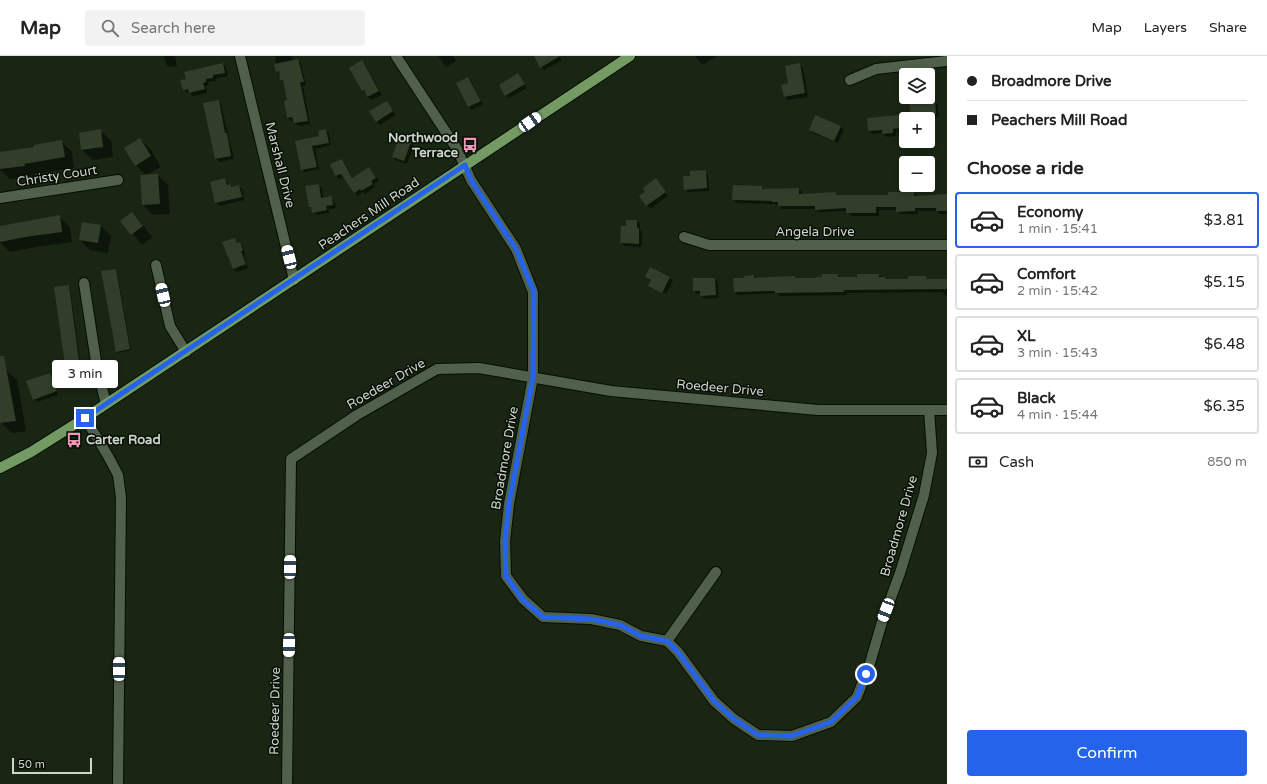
<!DOCTYPE html>
<html lang="en">
<head>
<meta charset="utf-8">
<style>
	:root { --surface:#fff; --page:#f2f2f2; --text:#222; --muted:#767676; --line:#e0e0e0; --accent:#2563eb }
	body { margin:0; font-family:"Varela Round",sans-serif; background:var(--page); color:var(--text); height:100vh; display:flex; flex-direction:column; font-size:15px; white-space:nowrap }
	* { box-sizing:border-box; margin:0 }
	p { font-size:13px; color:var(--muted) }
	.icon { flex:none; width:22px; height:22px; fill:none; stroke:currentColor; stroke-width:2; stroke-linecap:round; stroke-linejoin:round }
	.map { position:relative; flex:1; overflow:hidden }
	.panel { display:flex; flex-direction:column; background:var(--surface); width:320px }
	.panel>* { flex:none }
	.guide { display:grid; align-content:center; height:88px; padding:0 20px; background:var(--surface) }
	.tools { position:absolute; left:899px; top:12px; display:grid; gap:8px }
	.tools a { display:grid; place-items:center; width:36px; height:36px; border-radius:4px; background:var(--surface); box-shadow:0 2px 6px #0003; font-size:20px }
	.scale { position:absolute; left:12px; bottom:10px; width:80px; box-sizing:border-box; padding-left:4px; border:2px solid #ccd5c9; border-top:0; font-size:11px; line-height:14px; white-space:nowrap; color:#ccd5c9; -webkit-text-stroke:3px #080d06; paint-order:stroke }
	.end { position:absolute; width:18px; height:18px; margin:-9px; border:5px solid #2563eb; background:#fff; box-shadow:0 0 0 2px #fff }
	.from { border-radius:50% }
	.bubble { position:absolute; height:28px; border-radius:4px; background:var(--surface); box-shadow:0 2px 6px #0003; font-size:13px; font-weight:600; line-height:28px; text-align:center }
	.car { position:absolute; width:12px; height:24px; margin:-12px -6px; border-radius:5px; box-shadow:0 0 3px 1px #0007; background:linear-gradient(#fff 24%,#345 0 40%,#fff 0 76%,#345 0 86%,#fff 0) }
	.guide b { display:flex; align-items:center; gap:14px; height:38px; font-size:15px }
	.guide b+b { border-top:1px solid var(--line) }
	.guide i { width:10px; height:10px; background:var(--text) }
	ul { padding:0; list-style:none }
	li { display:flex; align-items:center; gap:12px; height:56px; margin:0 8px 6px; padding:0 12px; border:2px solid var(--line); border-radius:4px }
	li div { flex:1 }
	li b { display:block; font-size:15px }
	li em { font-style:normal; font-weight:600 }
	li.on { border-color:var(--accent) }
	li>.icon { width:36px; height:36px; stroke-width:1.5 }
	h2 { padding:0 20px; font-size:18px; line-height:48px }
	.pay { display:flex; align-items:center; gap:10px; height:44px; padding:0 20px; font-size:15px }
	.pay p { margin-inline-start:auto }
	.action { display:flex; gap:8px; margin-top:auto; padding:8px 20px }
	.action a { flex:1; height:46px; border-radius:4px; background:var(--accent); color:#fff; font-size:16px; font-weight:600; line-height:46px; text-align:center }
	header { display:flex; align-items:center; gap:24px; box-sizing:border-box; height:56px; padding:0 20px; background:var(--surface); border-bottom:1px solid var(--line) }
	header strong { font-size:19px }
	nav { display:flex; gap:22px; margin-inline-start:auto; font-size:14px }
	.search { width:280px; height:36px; background:var(--page); display:flex; align-items:center; gap:10px; box-sizing:border-box; padding:0 14px; border-radius:4px; color:var(--muted); font-size:15px }
	main { display:flex; flex:1; min-height:0 }
	.map>svg:first-child { display:block }
</style>
</head>
<body>
<header>
<strong>Map</strong>
<div class="search"><svg class="icon" aria-label="search" viewBox="0 0 24 24"><circle cx="10" cy="10" r="6"/><path d="M15 15l6 6"/></svg>Search here</div>
<nav><a>Map</a><a>Layers</a><a>Share</a></nav>
</header>
<main>
<div class="map">
<svg width="947" height="728" viewBox="0 0 947 728">
	<rect width="100%" height="100%" fill="#192614"/>
	<g fill="#0007">
		<polygon points="164,0 175,0 177,10 169,11 166,8"/>
		<polygon points="275,0 292,0 293,5 297,4 301,8 306,29 303,30 310,68 298,70 294,64 292,65 288,62 288,45 285,28 277,15"/>
		<polygon points="438,0 453,0 456,5 446,11"/>
		<polygon points="535,0 559,0 562,4 544,14"/>
		<polygon points="695,0 717,0 702,9"/>
		<polygon points="362,6 365,9 382,39 371,44 363,35 350,13"/>
		<polygon points="223,8 226,11 228,20 215,23 216,25 208,26 209,29 206,30 207,37 193,40 189,36 187,37 184,33 187,23"/>
		<polygon points="799,8 803,12 808,41 788,44 785,41"/>
		<polygon points="518,19 527,32 509,42 506,39"/>
		<polygon points="468,22 471,25 483,48 472,54 469,51 457,28"/>
		<polygon points="927,43 930,46 934,46 938,49 939,61 932,61 932,64 913,63 912,62"/>
		<polygon points="218,45 221,48 234,103 219,106 216,103"/>
		<polygon points="386,46 396,59 380,69 377,65"/>
		<polygon points="898,60 902,63 903,75 896,76 896,80 887,81 883,77 873,78 869,75 868,63"/>
		<polygon points="840,71 844,74 838,87 813,77 810,73"/>
		<polygon points="326,74 329,77 331,89 315,93 319,113 305,116 302,113 296,86 320,81"/>
		<polygon points="101,75 111,85 113,101 93,104 82,94 80,78"/>
		<polygon points="140,83 151,94 161,111 146,119 158,119 168,129 170,158 153,159 143,149 146,119 136,109"/>
		<polygon points="62,86 72,96 74,112 34,118 34,120 10,123 0,114 0,97 35,92"/>
		<polygon points="410,87 414,90 407,108 396,104 393,101"/>
		<polygon points="342,104 345,107 353,123 369,112 379,125 373,129 375,131 365,138 363,136 358,140 344,121 339,123 336,120"/>
		<polygon points="705,115 708,119 709,135 688,136 685,133 691,121"/>
		<polygon points="225,123 229,129 232,131 238,130 242,133 244,144 220,150 216,147 211,127"/>
		<polygon points="659,127 668,140 650,153 641,140"/>
		<polygon points="319,129 322,132 323,142 331,141 334,144 336,152 329,153 329,157 317,159 310,151"/>
		<polygon points="761,131 764,134 799,133 802,136 802,138 835,137 839,140 889,140 889,137 914,137 917,140 947,140 947,158 940,158 937,155 918,155 918,158 900,158 897,154 879,154 879,160 851,160 847,155 819,156 815,153 782,153 779,149 775,148 737,147 733,143"/>
		<polygon points="132,157 142,168 152,181 142,189 122,165"/>
		<polygon points="59,160 70,171 72,186 35,191 10,196 0,186 0,171"/>
		<polygon points="637,165 640,168 640,174 642,176 642,191 625,190 621,187 627,172"/>
		<polygon points="101,170 111,180 108,197 90,194 80,184"/>
		<polygon points="235,183 243,191 245,198 244,199 248,212 237,216 233,213"/>
		<polygon points="651,212 670,222 673,225 666,238 652,231 652,232 649,230 652,226 646,221"/>
		<polygon points="115,214 117,215 131,294 118,297 116,295"/>
		<polygon points="837,219 840,222 858,222 879,219 887,224 909,224 926,221 930,224 947,224 947,241 943,238 943,236 847,237 847,239 779,240 777,237 738,239 735,236 745,223 754,220 757,223 795,221 797,223 817,223"/>
		<polygon points="694,223 715,223 718,226 719,242 704,243 701,238 697,238 694,235"/>
		<polygon points="68,230 70,231 83,329 70,330 69,329"/>
		<polygon points="6,314 17,324 26,375 12,377 2,367 0,358 0,315"/>
		<polygon points="50,318 53,321 58,339 37,346 34,343"/>
	</g>
	<g fill="#303e2a">
		<polygon points="534,0 560,0 540,12"/>
		<polygon points="298,3 304,26 300,26 308,65 294,67 292,61 287,62 284,45 287,44 283,24 280,24 279,15 276,16 274,8"/>
		<polygon points="362,4 379,35 367,41 364,34 362,35 349,12"/>
		<polygon points="223,7 225,17 213,19 213,22 206,23 206,26 203,27 205,33 189,37 188,33 183,34 180,24 186,23 184,16"/>
		<polygon points="800,7 805,37 784,41 781,29 788,27 785,10"/>
		<polygon points="518,17 525,28 505,40 499,29"/>
		<polygon points="468,21 481,45 468,51 456,27"/>
		<polygon points="928,42 928,45 935,45 936,58 929,58 929,61 911,62 909,44"/>
		<polygon points="219,44 225,77 227,77 231,100 215,103 203,47"/>
		<polygon points="387,45 393,55 376,66 369,55"/>
		<polygon points="815,59 841,70 834,85 809,74"/>
		<polygon points="899,59 900,72 893,73 893,77 882,78 882,74 868,75 867,62"/>
		<polygon points="101,73 103,91 81,94 79,77"/>
		<polygon points="326,73 329,87 312,90 317,111 301,114 295,85 319,80 318,75"/>
		<polygon points="399,81 411,86 404,105 392,101"/>
		<polygon points="140,82 151,100 135,110 124,92"/>
		<polygon points="62,84 65,101 24,108 25,110 0,113 0,96 34,91 34,89"/>
		<polygon points="342,103 352,122 369,111 376,122 371,125 373,128 361,135 360,133 354,137 341,118 335,120 330,108"/>
		<polygon points="706,114 707,132 684,134 683,120 690,120 690,115"/>
		<polygon points="158,118 160,148 142,149 140,119"/>
		<polygon points="225,122 227,129 230,128 231,131 239,129 242,141 215,147 210,126"/>
		<polygon points="656,122 666,136 646,150 639,140 645,136 643,132"/>
		<polygon points="319,128 321,142 332,140 333,149 326,150 327,154 312,157 311,151 309,151 305,130"/>
		<polygon points="733,129 762,130 762,133 799,132 799,138 836,136 836,139 888,139 888,136 914,136 914,140 947,138 947,155 936,155 936,152 915,152 915,155 896,156 896,151 876,151 876,157 846,157 846,152 815,154 815,150 778,150 778,146 772,146 772,145 732,144"/>
		<polygon points="132,156 143,170 131,179 120,165"/>
		<polygon points="60,159 62,176 25,181 0,186 0,170"/>
		<polygon points="626,164 637,164 637,172 639,172 639,188 620,187 621,170 626,170"/>
		<polygon points="82,166 101,169 98,187 79,184"/>
		<polygon points="235,182 237,187 240,186 243,195 241,195 246,208 233,213 222,186"/>
		<polygon points="650,211 670,221 662,237 648,230 651,224 645,221"/>
		<polygon points="116,213 130,293 116,296 101,215"/>
		<polygon points="822,218 838,218 838,221 857,221 857,218 879,218 879,221 885,221 885,223 908,223 908,220 926,220 927,223 947,223 947,233 844,234 844,236 775,237 775,235 734,236 733,222 744,222 744,220 754,219 754,222 795,220 795,222 816,222 816,221 822,221"/>
		<polygon points="693,222 715,222 716,239 700,240 700,235 693,235"/>
		<polygon points="69,229 82,328 68,330 54,231"/>
		<polygon points="0,300 4,300 16,365 0,367"/>
		<polygon points="50,317 57,335 33,344 26,325"/>
	</g>
	<g fill="none" stroke-linecap="round" stroke-linejoin="round">
		<defs>
			<g id="minor">
				<polyline points="240,0 294,224"/>
				<polyline points="396,0 457,93 471,124 516,193 533,236 533,321 509,448 505,485 506,520 523,543 543,561 591,563 620,569 641,580 667,585 678,596 714,645 734,663 758,679 792,680 831,666 857,641 870,607 882,566 900,517 924,439 932,397 929,354"/>
				<polyline points="850,24 876,13 947,5"/>
				<polyline points="0,142 118,124"/>
				<polyline points="684,181 709,189 947,189"/>
				<polyline points="156,209 170,270 186,296"/>
				<polyline points="84,227 97,312 106,348"/>
				<polyline points="85,362 108,400 118,419 121,442 118,728"/>
				<polyline points="667,585 716,516"/>
				<polyline points="287,728 291,403 357,359 437,313 479,312 611,335 818,354 947,354"/>
			</g>
			<polyline id="major" points="0,412 31,396 85,362 630,0"/>
		</defs>
		<use href="#minor" stroke="#040f02" stroke-width="12"/>
		<use href="#major" stroke="#040f02" stroke-width="12"/>
		<use href="#minor" stroke="#51604b" stroke-width="10"/>
		<use href="#major" stroke="#729a62" stroke-width="10"/>
	</g>
	<g fill="none" stroke-linecap="round" stroke-linejoin="round">
		<polyline stroke="#2563eb" stroke-width="5" points="85,362 465,109 471,124 516,193 534,236 533,321 509,448 505,485 506,520 523,544 543,561 591,563 620,569 641,580 667,585 678,596 714,645 734,663 758,679 792,680 831,666 857,641 866,618"/>
	</g>
	<defs>
		<symbol id="bus-bare" viewBox="-9 -9 18 18"><path d="M-5-6H5V4H4V6H2V4H-2V6H-4V4H-5ZM-3.5-4V0h7V-4ZM-3.5 1.2v1.5H-2V1.2ZM2 1.2v1.5H3.5V1.2Z" fill="#ef9ab8" stroke="#080d06" stroke-width="2.5" paint-order="stroke"/></symbol>
	</defs>
	<g fill-rule="evenodd">
		<use href="#bus-bare" x="459" y="78" width="22" height="22"/>
		<use href="#bus-bare" x="63" y="373" width="22" height="22"/>
	</g>
	<g text-anchor="middle" dominant-baseline="central" stroke-width="3" stroke-linejoin="round" paint-order="stroke">
		<g font-size="13" font-weight="bold" fill="#ccd5c9" stroke="#080d06" text-anchor="end">
			<text x="458" y="82">Northwood<tspan x="458" dy="15">Terrace</tspan></text>
			<text x="86" y="384" text-anchor="start">Carter Road</text>
		</g>
		<g font-size="13" fill="#ccd5c9" stroke="#080d06">
			<text transform="translate(280 109) rotate(76)">Marshall Drive</text>
			<text transform="translate(57 120) rotate(-9)">Christy Court</text>
			<text transform="translate(369 158) rotate(-34)">Peachers Mill Road</text>
			<text x="815" y="176">Angela Drive</text>
			<text transform="translate(386 328) rotate(-30)">Roedeer Drive</text>
			<text transform="translate(720 332) rotate(5)">Roedeer Drive</text>
			<text transform="translate(505 402) rotate(-80)">Broadmore Drive</text>
			<text transform="translate(899 470) rotate(-74)">Broadmore Drive</text>
			<text transform="translate(275 655) rotate(-89)">Roedeer Drive</text>
		</g>
	</g>
</svg>
<div class="tools">
<a><svg class="icon" aria-label="layers" viewBox="0 0 24 24"><path d="M12 4l9 5-9 5-9-5zM3 14l9 5 9-5"/></svg></a>
<a>+</a>
<a>−</a>
</div>
<div class="scale">50 m</div>
<i class="end from" style="left:866px;top:618px"></i>
<i class="end" style="left:85px;top:362px"></i>
<div class="bubble" style="left:52px;top:304px;width:66px">3 min</div>
<i class="car" style="left:530px;top:66px;rotate:56deg"></i>
<i class="car" style="left:289px;top:201px;rotate:346deg"></i>
<i class="car" style="left:163px;top:239px;rotate:347deg"></i>
<i class="car" style="left:290px;top:511px;rotate:1deg"></i>
<i class="car" style="left:886px;top:554px;rotate:201deg"></i>
<i class="car" style="left:289px;top:589px;rotate:181deg"></i>
<i class="car" style="left:119px;top:613px;rotate:0deg"></i>
</div>
<section class="panel">
<div class="guide">
<b><i class="from"></i>Broadmore Drive</b>
<b><i></i>Peachers Mill Road</b>
</div>
<h2>Choose a ride</h2>
<ul>
<li class="on"><svg class="icon" aria-label="car" viewBox="0 0 24 24"><path d="M5 17H2v-5l4-1 3-4h7l3 4 3 1v5h-3M9 17h6M6 11h13"/><circle cx="7" cy="17" r="2"/><circle cx="17" cy="17" r="2"/></svg><div><b>Economy</b><p>1 min · 15:41</p></div><em>$3.81</em></li>
<li><svg class="icon" aria-label="car" viewBox="0 0 24 24"><path d="M5 17H2v-5l4-1 3-4h7l3 4 3 1v5h-3M9 17h6M6 11h13"/><circle cx="7" cy="17" r="2"/><circle cx="17" cy="17" r="2"/></svg><div><b>Comfort</b><p>2 min · 15:42</p></div><em>$5.15</em></li>
<li><svg class="icon" aria-label="car" viewBox="0 0 24 24"><path d="M5 17H2v-5l4-1 3-4h7l3 4 3 1v5h-3M9 17h6M6 11h13"/><circle cx="7" cy="17" r="2"/><circle cx="17" cy="17" r="2"/></svg><div><b>XL</b><p>3 min · 15:43</p></div><em>$6.48</em></li>
<li><svg class="icon" aria-label="car" viewBox="0 0 24 24"><path d="M5 17H2v-5l4-1 3-4h7l3 4 3 1v5h-3M9 17h6M6 11h13"/><circle cx="7" cy="17" r="2"/><circle cx="17" cy="17" r="2"/></svg><div><b>Black</b><p>4 min · 15:44</p></div><em>$6.35</em></li>
</ul>
<div class="pay"><svg class="icon" aria-label="cash" viewBox="0 0 24 24"><path d="M3 7h18v10H3z"/><circle cx="12" cy="12" r="2"/></svg>Cash<p>850 m</p></div>
<div class="action"><a>Confirm</a></div>
</section>
</main>
</body>
</html>
